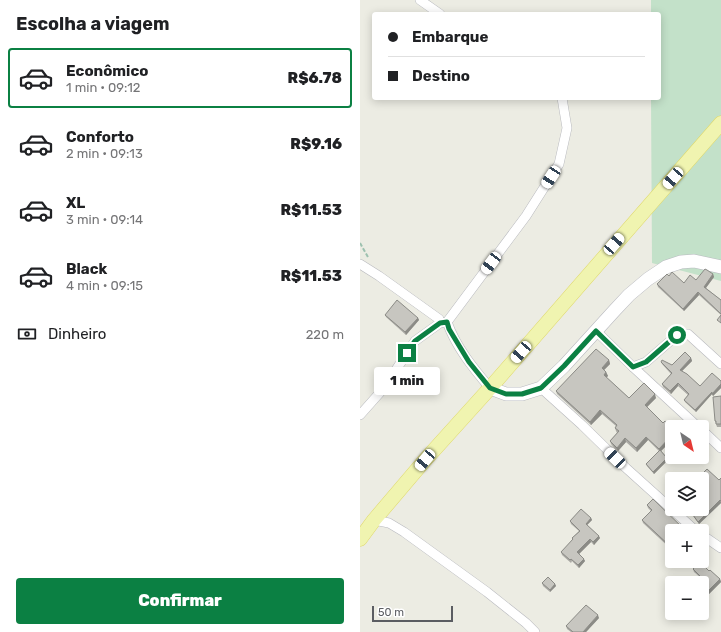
<!DOCTYPE html>
<html lang="pt">
<head>
<meta charset="utf-8">
<style>
	:root { --surface:#fff; --page:#f6f6f6; --text:#202124; --muted:#757577; --line:#e0e0e0; --accent:#0b8043 }
	body { margin:0; font-family:Rubik,sans-serif; background:var(--page); color:var(--text); height:100vh; display:flex; flex-direction:column; font-size:15px; white-space:nowrap }
	* { box-sizing:border-box; margin:0 }
	p { font-size:13px; color:var(--muted) }
	.icon { flex:none; width:22px; height:22px; fill:none; stroke:currentColor; stroke-width:2; stroke-linecap:round; stroke-linejoin:round }
	.map { position:relative; flex:1; overflow:hidden }
	.drawer { display:flex; flex-direction:column; background:var(--surface); width:360px }
	.drawer>* { flex:none }
	.guide { position:absolute; left:12px; top:12px; width:289px; height:88px; border-radius:4px; box-shadow:0 2px 10px #0003; display:grid; align-content:center; height:88px; padding:0 16px; background:var(--surface) }
	.needle { width:26px; rotate:145deg }
	.fabs { position:absolute; left:305px; top:420px; display:grid; gap:8px }
	.fabs a { display:grid; place-items:center; width:44px; height:44px; border-radius:4px; background:var(--surface); box-shadow:0 2px 10px #0003; font-size:20px }
	.scale { position:absolute; left:12px; bottom:10px; width:81px; box-sizing:border-box; padding-left:4px; border:2px solid #5b5d62; border-top:0; font-size:11px; line-height:14px; white-space:nowrap; color:#5b5d62; -webkit-text-stroke:3px #fff; paint-order:stroke }
	.end { position:absolute; width:18px; height:18px; margin:-9px; border:5px solid #0b8043; background:#fff; box-shadow:0 0 0 2px #fff }
	.from { border-radius:50% }
	.bubble { position:absolute; height:28px; border-radius:4px; background:var(--surface); box-shadow:0 2px 10px #0003; font-size:13px; font-weight:800; line-height:28px; text-align:center }
	.car { position:absolute; width:12px; height:24px; margin:-12px -6px; border-radius:5px; box-shadow:0 0 3px 1px #0007; background:linear-gradient(#fff 24%,#345 0 40%,#fff 0 76%,#345 0 86%,#fff 0) }
	.guide b { display:flex; align-items:center; gap:14px; height:38px; font-size:15px }
	.guide b+b { border-top:1px solid var(--line) }
	.guide i { width:10px; height:10px; background:var(--text) }
	ul { padding:0; list-style:none }
	li { display:flex; align-items:center; gap:12px; height:60px; margin:0 8px 6px; padding:0 8px; border:2px solid transparent; border-radius:4px }
	li div { flex:1 }
	li b { display:block; font-size:15px }
	li em { font-style:normal; font-weight:800 }
	li.active { border-color:var(--accent) }
	li>.icon { width:36px; height:36px; stroke-width:1.5 }
	h2 { padding:0 16px; font-size:18px; line-height:48px }
	.pay { display:flex; align-items:center; gap:10px; height:44px; padding:0 16px; font-size:15px }
	.pay p { margin-inline-start:auto }
	.button { display:flex; gap:8px; margin-top:auto; padding:8px 16px }
	.button a { flex:1; height:46px; border-radius:4px; background:var(--accent); color:#fff; font-size:16px; font-weight:800; line-height:46px; text-align:center }
	main { display:flex; flex:1; min-height:0 }
	.map>svg:first-child { display:block }
</style>
</head>
<body>
<main>
<section class="drawer">
<h2>Escolha a viagem</h2>
<ul>
<li class="active"><svg class="icon" aria-label="car" viewBox="0 0 24 24"><path d="M5 17H2v-5l4-1 3-4h7l3 4 3 1v5h-3M9 17h6M6 11h13"/><circle cx="7" cy="17" r="2"/><circle cx="17" cy="17" r="2"/></svg><div><b>Econômico</b><p>1 min · 09:12</p></div><em>R$6.78</em></li>
<li><svg class="icon" aria-label="car" viewBox="0 0 24 24"><path d="M5 17H2v-5l4-1 3-4h7l3 4 3 1v5h-3M9 17h6M6 11h13"/><circle cx="7" cy="17" r="2"/><circle cx="17" cy="17" r="2"/></svg><div><b>Conforto</b><p>2 min · 09:13</p></div><em>R$9.16</em></li>
<li><svg class="icon" aria-label="car" viewBox="0 0 24 24"><path d="M5 17H2v-5l4-1 3-4h7l3 4 3 1v5h-3M9 17h6M6 11h13"/><circle cx="7" cy="17" r="2"/><circle cx="17" cy="17" r="2"/></svg><div><b>XL</b><p>3 min · 09:14</p></div><em>R$11.53</em></li>
<li><svg class="icon" aria-label="car" viewBox="0 0 24 24"><path d="M5 17H2v-5l4-1 3-4h7l3 4 3 1v5h-3M9 17h6M6 11h13"/><circle cx="7" cy="17" r="2"/><circle cx="17" cy="17" r="2"/></svg><div><b>Black</b><p>4 min · 09:15</p></div><em>R$11.53</em></li>
</ul>
<div class="pay"><svg class="icon" aria-label="cash" viewBox="0 0 24 24"><path d="M3 7h18v10H3z"/><circle cx="12" cy="12" r="2"/></svg>Dinheiro<p>220 m</p></div>
<div class="button"><a>Confirmar</a></div>
</section>
<div class="map">
<svg width="361" height="632" viewBox="0 0 361 632">
	<rect width="100%" height="100%" fill="#ecece3"/>
	<polygon fill="#c3e1c9" points="291,0 361,0 361,281 292,263 291,98 299,98 299,14 291,14"/>
	<g fill="none" stroke-linecap="round" stroke-linejoin="round">
		<defs>
			<g id="street">
				<polyline points="60,0 80,14"/>
				<polyline points="0,264 19,276 79,319 80,323"/>
				<path d="M87,322C96,347 113,368 130,388"/>
				<polyline points="236,331 273,367 338,427"/>
				<polyline points="273,367 286,362 317,335 328,334 361,364"/>
				<polyline points="181,388 222,425 266,468 336,531"/>
				<polyline points="0,415 24,388 55,341 80,323 87,322 166,216 199,164 207,128 202,98"/>
				<polyline points="342,430 361,448"/>
				<polyline points="14,520 29,523 44,532 127,592 166,623 175,632"/>
				<polyline points="342,535 361,548"/>
			</g>
			<polyline id="secondary" points="130,388 146,394 162,394 181,388 204,366 254,311 269,295 288,279 306,267 321,262 334,261 361,267"/>
			<polyline id="primary" points="0,539 14,520 65,460 130,388 361,123"/>
		</defs>
		<use href="#street" stroke="#b8b9be" stroke-width="10"/>
		<use href="#secondary" stroke="#b9bac0" stroke-width="14"/>
		<use href="#primary" stroke="#dfd86a" stroke-width="15"/>
		<polyline stroke="#9dc1af" stroke-width="2" stroke-dasharray="4 2" stroke-linecap="butt" points="0,243 8,257"/>
		<use href="#street" stroke="#fff" stroke-width="9"/>
		<use href="#secondary" stroke="#fff" stroke-width="13"/>
		<use href="#primary" stroke="#f0f4b0" stroke-width="14"/>
	</g>
	<g fill="#abaaa5">
		<polygon points="353,274 354,277 346,288 361,300 361,315 339,295 324,311 298,287 297,284 309,276 324,283 336,280"/>
		<polygon points="25,315 58,318 59,320 46,335 26,317"/>
		<polygon points="331,358 332,361 322,371 340,386 361,381 361,388 353,396 352,394 336,412 325,402 324,400 328,395 318,386 311,394 303,387 302,384 311,374 302,364 301,362 312,365"/>
		<polygon points="249,360 250,364 244,370 246,372 248,376 246,377 269,398 296,398 287,407 312,440 301,451 307,458 308,460 294,474 287,466 286,464 299,451 288,440 277,452 266,442 258,451 251,444 250,441 257,433 256,431 255,428 256,426 242,414 231,425 197,394 196,391"/>
		<polygon points="361,396 361,427 357,427 355,421"/>
		<polygon points="338,478 359,480 361,478 361,503 339,524 334,517 333,515 337,511 335,509 342,509 342,479 338,479"/>
		<polygon points="287,505 326,531 312,531 312,550 283,523 282,520 291,511 288,508"/>
		<polygon points="231,518 232,520 227,525 240,538 234,545 231,542 219,554 225,561 219,568 212,561 211,563 202,555 201,552 213,540 212,538 219,531 211,524 210,521"/>
		<polygon points="333,569 349,571 360,579 361,582 348,595 342,589 341,578 334,572"/>
		<polygon points="182,583 195,584 196,586 190,592 183,586"/>
		<polygon points="239,618 226,632 211,632 207,629 206,626"/>
	</g>
	<g fill="#8b8b86">
		<polygon points="353,274 354,277 345,289 344,287"/>
		<polygon points="338,292 339,295 324,311 323,309"/>
		<polygon points="58,318 59,320 46,335 45,332"/>
		<polygon points="331,358 332,361 321,372 320,370"/>
		<polygon points="249,360 250,364 243,371 242,368"/>
		<polygon points="246,372 248,376 245,379 244,375"/>
		<polygon points="318,383 318,386 311,394 310,391"/>
		<polygon points="361,384 361,388 353,396 352,394 336,412 335,410 352,392"/>
		<polygon points="295,394 296,398 286,408 285,405"/>
		<polygon points="240,410 242,414 231,425 230,422"/>
		<polygon points="312,435 312,440 300,452 299,449"/>
		<polygon points="286,437 288,440 277,452 276,448"/>
		<polygon points="265,438 266,442 258,451 257,448"/>
		<polygon points="307,458 308,460 294,474 293,472"/>
		<polygon points="360,500 361,503 339,524 338,522"/>
		<polygon points="231,518 232,520 226,526 226,524"/>
		<polygon points="239,536 240,538 234,545 233,542"/>
		<polygon points="230,539 231,542 218,555 217,552"/>
		<polygon points="224,559 225,561 219,568 218,565"/>
		<polygon points="360,579 361,582 348,595 347,592"/>
		<polygon points="195,584 196,586 190,592 190,590"/>
		<polygon points="238,615 239,618 226,632 223,632"/>
	</g>
	<g fill="#c7c6c0" stroke="#8b8b86">
		<polygon points="345,269 347,270 353,274 344,287 361,300 361,314 338,292 323,309 297,284 307,274 309,276 312,272 324,283 330,275 336,280"/>
		<polygon points="37,300 58,318 45,332 25,315"/>
		<polygon points="361,315 361,323 357,320"/>
		<polygon points="236,349 249,360 242,368 246,372 244,375 269,398 284,383 295,394 285,405 303,423 305,421 312,427 312,435 299,449 286,437 276,448 265,438 257,448 250,441 259,431 255,428 257,425 240,410 230,422 196,391"/>
		<polygon points="325,352 331,358 320,370 327,374 340,386 352,373 361,381 361,384 352,394 352,392 335,410 324,400 329,394 318,383 310,391 302,384 312,373 301,362 302,360 312,365"/>
		<polygon points="361,396 361,424 356,424 356,421 355,421 353,397"/>
		<polygon points="300,450 307,458 293,472 286,464"/>
		<polygon points="347,469 359,480 361,478 361,501 360,500 338,522 333,515 338,510 337,509 342,509 342,485 343,484 342,483 342,479 338,479 338,478"/>
		<polygon points="293,499 326,531 312,531 312,548 282,520 292,510 287,505"/>
		<polygon points="221,509 231,518 226,524 239,536 233,542 230,539 217,552 224,559 218,565 211,559 210,560 201,552 213,539 212,538 220,531 210,521"/>
		<polygon points="340,562 349,571 350,570 360,579 347,592 342,587 342,583 337,583 342,578 333,569"/>
		<polygon points="188,577 195,584 190,590 182,583"/>
		<polygon points="226,605 238,615 223,632 213,632 206,626"/>
	</g>
	<g fill="none" stroke-linecap="round" stroke-linejoin="round">
		<polyline stroke="#0b8043" stroke-width="5" points="47,353 55,341 80,323 87,322 89,329 109,362 130,388 146,394 162,394 181,388 204,366 236,331 273,367 286,362 317,335"/>
	</g>
</svg>
<div class="fabs">
<a><svg class="needle" viewBox="-14 -14 28 28"><path d="M0-13l5 13h-10z" fill="#e53935"/><path d="M0 13l5-13h-10z" fill="#757577"/></svg></a>
<a><svg class="icon" aria-label="layers" viewBox="0 0 24 24"><path d="M12 4l9 5-9 5-9-5zM3 14l9 5 9-5"/></svg></a>
<a>+</a>
<a>−</a>
</div>
<div class="scale">50 m</div>
<i class="end from" style="left:317px;top:335px"></i>
<i class="end" style="left:47px;top:353px"></i>
<div class="bubble" style="left:14px;top:367px;width:66px">1 min</div>
<i class="car" style="left:191px;top:177px;rotate:213deg"></i>
<i class="car" style="left:313px;top:178px;rotate:221deg"></i>
<i class="car" style="left:254px;top:244px;rotate:41deg"></i>
<i class="car" style="left:131px;top:263px;rotate:217deg"></i>
<i class="car" style="left:161px;top:352px;rotate:221deg"></i>
<i class="car" style="left:255px;top:458px;rotate:314deg"></i>
<i class="car" style="left:65px;top:460px;rotate:220deg"></i>
<div class="guide">
<b><i class="from"></i>Embarque</b>
<b><i></i>Destino</b>
</div>
</div>
</main>
</body>
</html>
